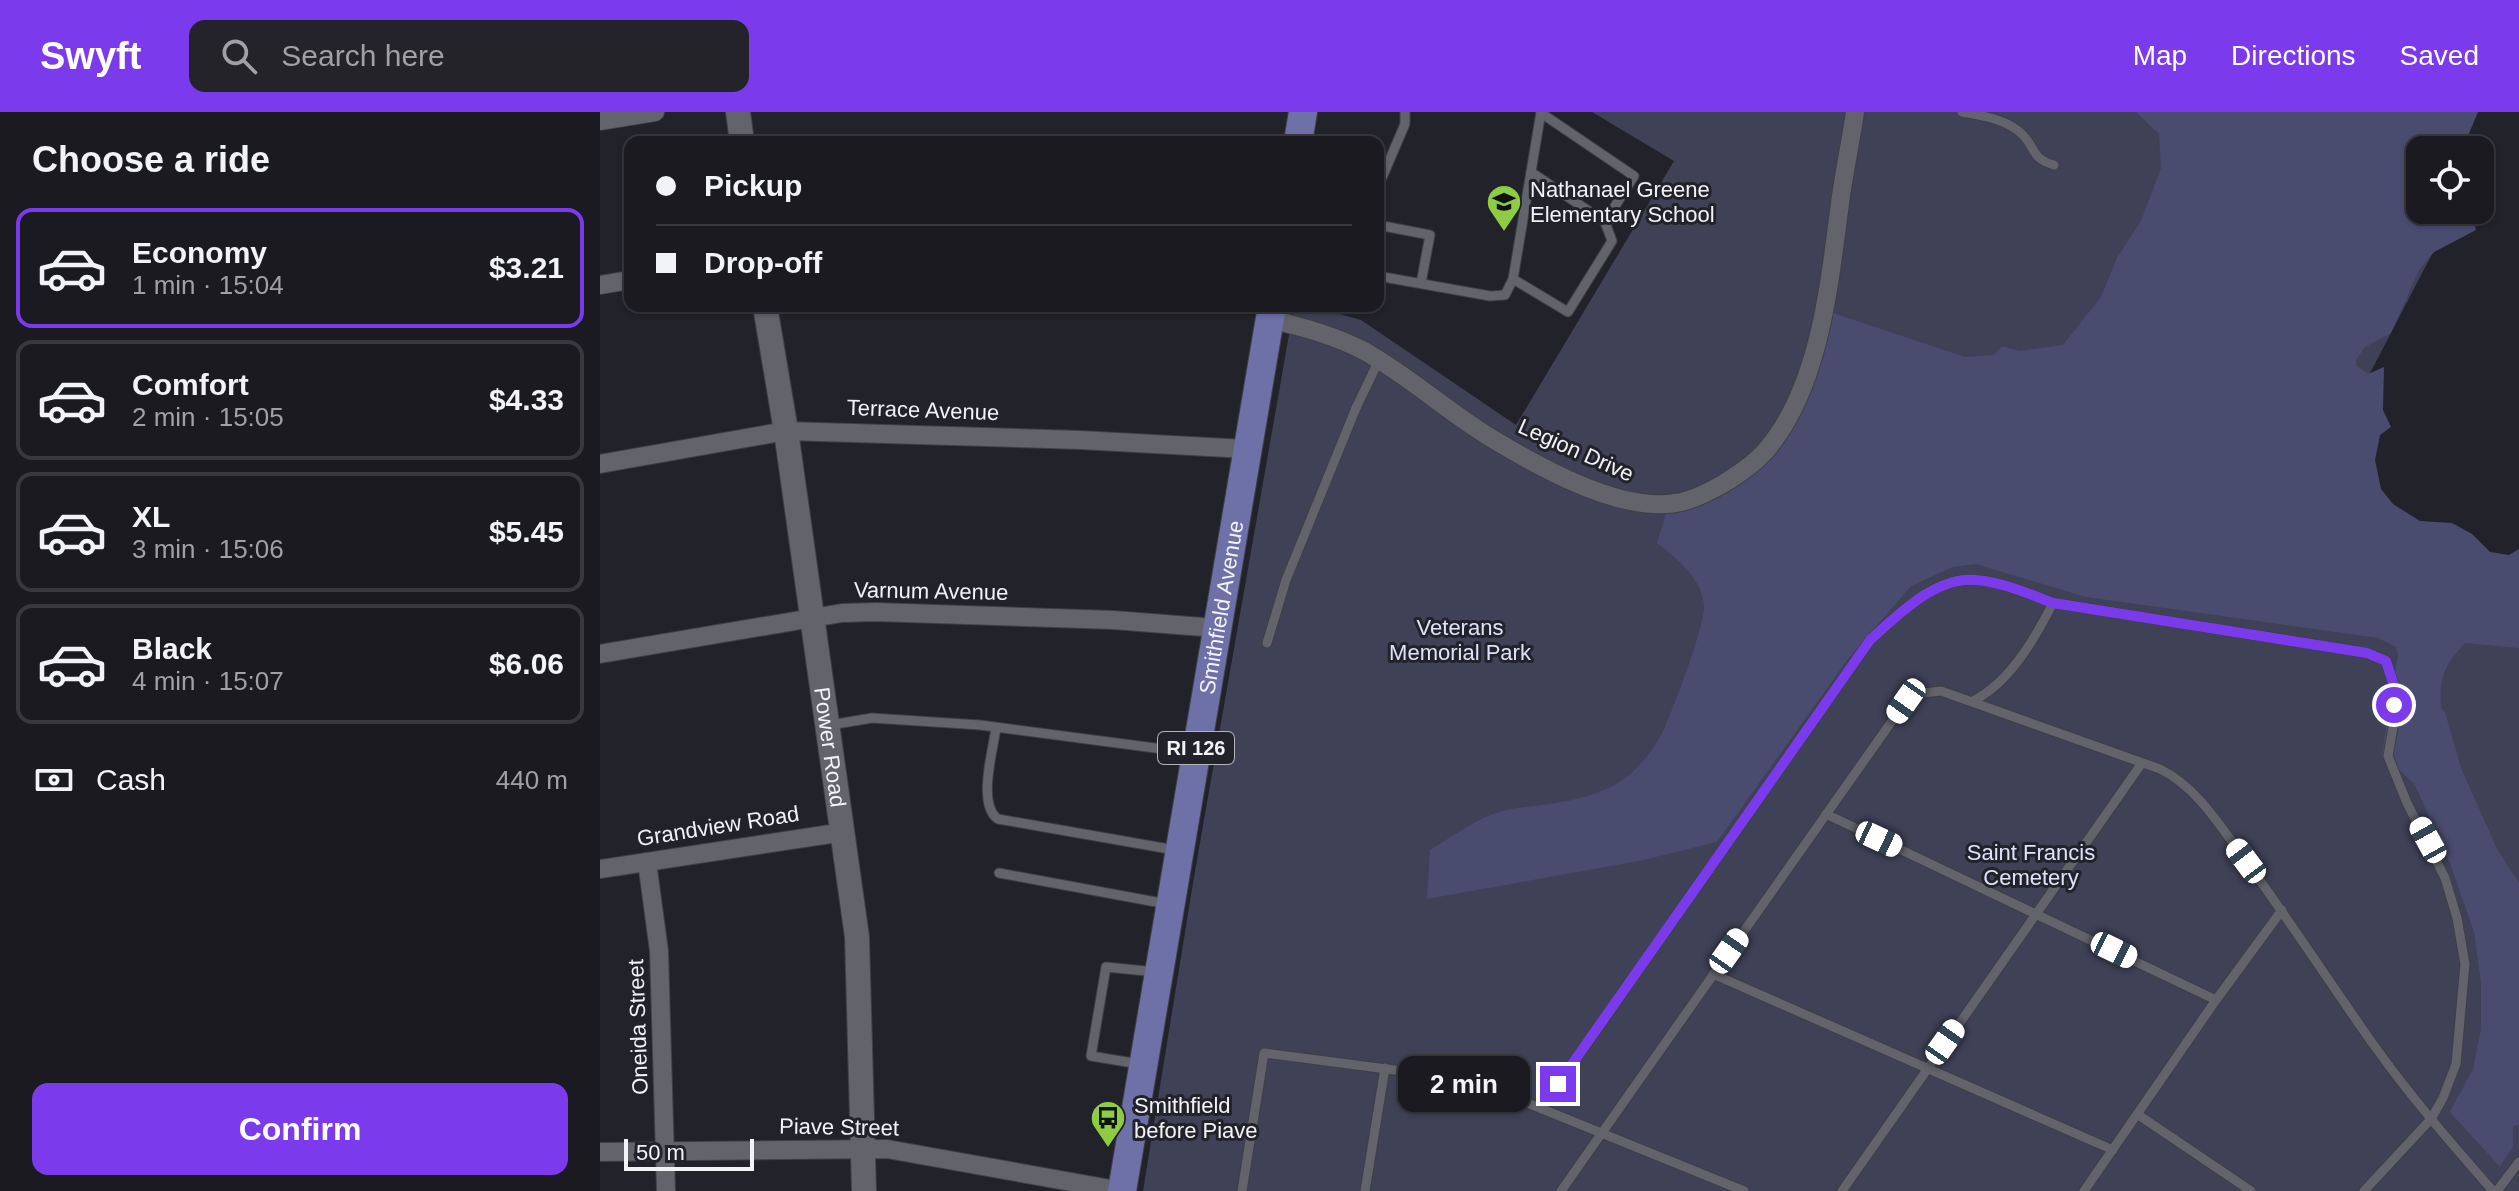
<!DOCTYPE html>
<html lang="en">
<head>
<meta charset="utf-8">
<style>
	:root { --surface:#1a1a20; --page:#232329; --text:#f1f3f6; --muted:#9fa1a5; --line:#38383e; --accent:#7c3aed }
	body { margin:0; font-family:Helvetica,sans-serif; background:var(--page); color:var(--text); height:100vh; display:flex; flex-direction:column; font-size:30px; white-space:nowrap }
	* { box-sizing:border-box; margin:0 }
	p { font-size:26px; color:var(--muted) }
	.icon { flex:none; width:44px; height:44px; fill:none; stroke:currentColor; stroke-width:2; stroke-linecap:round; stroke-linejoin:round }
	.map { position:relative; flex:1; overflow:hidden }
	.panel { display:flex; flex-direction:column; background:var(--surface); width:600px }
	.panel>* { flex:none }
	.hud { position:absolute; left:24px; top:24px; width:760px; height:176px; border-radius:16px; box-shadow:0 2px 6px #0004,0 0 0 2px var(--line); display:grid; align-content:center; height:176px; padding:0 32px; background:var(--surface) }
	.fabs { position:absolute; left:1806px; top:24px; display:grid; gap:16px }
	.fabs a { display:grid; place-items:center; width:88px; height:88px; border-radius:16px; background:var(--surface); box-shadow:0 2px 6px #0004,0 0 0 2px var(--line); font-size:40px }
	.scale { position:absolute; left:24px; bottom:20px; width:130px; box-sizing:border-box; padding-left:8px; border:4px solid #f2f3f7; border-top:0; font-size:22px; line-height:28px; white-space:nowrap; color:#f2f3f7; -webkit-text-stroke:6px #22232a; paint-order:stroke }
	.end { position:absolute; width:36px; height:36px; margin:-18px; border:10px solid #7c3aed; background:#fff; box-shadow:0 0 0 4px #fff }
	.from { border-radius:50% }
	.bubble { position:absolute; height:56px; border-radius:16px; background:var(--surface); box-shadow:0 2px 6px #0004,0 0 0 2px var(--line); font-size:26px; font-weight:700; line-height:56px; text-align:center }
	.car { position:absolute; width:24px; height:48px; margin:-24px -12px; border-radius:10px; box-shadow:0 0 6px 2px #0007; background:linear-gradient(#fff 24%,#345 0 40%,#fff 0 76%,#345 0 86%,#fff 0) }
	.hud b { display:flex; align-items:center; gap:28px; height:76px; font-size:30px }
	.hud b+b { border-top:2px solid var(--line) }
	.hud i { width:20px; height:20px; background:var(--text) }
	ul { padding:0; list-style:none }
	li { display:flex; align-items:center; gap:24px; height:120px; margin:0 16px 12px; padding:0 16px; border:4px solid var(--line); border-radius:16px }
	li div { flex:1 }
	li b { display:block; font-size:30px }
	li em { font-style:normal; font-weight:700 }
	li.selected { border-color:var(--accent) }
	li>.icon { width:72px; height:72px; stroke-width:1.5 }
	h2 { padding:0 32px; font-size:36px; line-height:96px }
	.pay { display:flex; align-items:center; gap:20px; height:88px; padding:0 32px; font-size:30px }
	.pay p { margin-inline-start:auto }
	.primary-button { display:flex; gap:16px; margin-top:auto; padding:16px 32px }
	.primary-button a { flex:1; height:92px; border-radius:16px; background:var(--accent); color:#fff; font-size:32px; font-weight:700; line-height:92px; text-align:center }
	header { display:flex; align-items:center; gap:48px; box-sizing:border-box; height:112px; padding:0 40px; background:var(--accent); color:#fff }
	header strong { font-size:38px }
	nav { display:flex; gap:44px; margin-inline-start:auto; font-size:28px }
	.search { width:560px; height:72px; background:var(--page); display:flex; align-items:center; gap:20px; box-sizing:border-box; padding:0 28px; border-radius:16px; color:var(--muted); font-size:30px }
	main { display:flex; flex:1; min-height:0 }
	.map>svg:first-child { display:block }
</style>
</head>
<body>
<header>
<strong>Swyft</strong>
<div class="search"><svg class="icon" aria-label="search" viewBox="0 0 24 24"><circle cx="10" cy="10" r="6"/><path d="M15 15l6 6"/></svg>Search here</div>
<nav><a>Map</a><a>Directions</a><a>Saved</a></nav>
</header>
<main>
<section class="panel">
<h2>Choose a ride</h2>
<ul>
<li class="selected"><svg class="icon" aria-label="car" viewBox="0 0 24 24"><path d="M5 17H2v-5l4-1 3-4h7l3 4 3 1v5h-3M9 17h6M6 11h13"/><circle cx="7" cy="17" r="2"/><circle cx="17" cy="17" r="2"/></svg><div><b>Economy</b><p>1 min · 15:04</p></div><em>$3.21</em></li>
<li><svg class="icon" aria-label="car" viewBox="0 0 24 24"><path d="M5 17H2v-5l4-1 3-4h7l3 4 3 1v5h-3M9 17h6M6 11h13"/><circle cx="7" cy="17" r="2"/><circle cx="17" cy="17" r="2"/></svg><div><b>Comfort</b><p>2 min · 15:05</p></div><em>$4.33</em></li>
<li><svg class="icon" aria-label="car" viewBox="0 0 24 24"><path d="M5 17H2v-5l4-1 3-4h7l3 4 3 1v5h-3M9 17h6M6 11h13"/><circle cx="7" cy="17" r="2"/><circle cx="17" cy="17" r="2"/></svg><div><b>XL</b><p>3 min · 15:06</p></div><em>$5.45</em></li>
<li><svg class="icon" aria-label="car" viewBox="0 0 24 24"><path d="M5 17H2v-5l4-1 3-4h7l3 4 3 1v5h-3M9 17h6M6 11h13"/><circle cx="7" cy="17" r="2"/><circle cx="17" cy="17" r="2"/></svg><div><b>Black</b><p>4 min · 15:07</p></div><em>$6.06</em></li>
</ul>
<div class="pay"><svg class="icon" aria-label="cash" viewBox="0 0 24 24"><path d="M3 7h18v10H3z"/><circle cx="12" cy="12" r="2"/></svg>Cash<p>440 m</p></div>
<div class="primary-button"><a>Confirm</a></div>
</section>
<div class="map">
<svg width="1919" height="1079" viewBox="0 0 1919 1079">
	<rect width="100%" height="100%" fill="#22232a"/>
	<polygon fill="#3f4157" points="992,0 1860,0 1820,38 1820,98 1855,98 1669,455 1919,490 1919,1079 543,1079 594,765 694,194 711,194 761,208 916,313 1074,49"/>
	<path fill="#494c6f" d="M1536,0H1878L1862,38H1820V98H1872L1876,118L1834,140L1819,158L1791,221L1765,235L1756,248L1757,254L1768,262L1784,255L1783,298L1791,315L1780,323L1775,348L1781,377L1793,392L1820,409L1852,411L1872,422L1890,440L1909,443L1919,437V536L1865,531C1844,554 1839,565 1841,596L1845,600L1861,656L1897,737L1919,771V1013L1913,1014V1034L1900,1055L1850,1000L1873,957L1881,917V870L1874,820L1851,754L1815,673L1782,642L1798,542L1796,535L1778,526L1486,485L1376,452L1353,455L1311,474L1248,547L1117,730L1039,749L827,787L830,738C857,722 884,700 917,696C951,692 987,689 1018,671C1038,659 1055,636 1065,615C1074,595 1106,511 1104,493C1102,466 1076,446 1057,431L1069,392L1115,375L1180,318L1224,198L1365,245L1394,243L1402,234L1419,239L1463,233L1501,185L1517,146L1541,109L1561,56L1559,22Z"/>
	<g fill="none" stroke-linecap="round" stroke-linejoin="round">
		<defs>
			<g id="service">
				<path d="M1362,0C1383,4 1407,7 1423,23C1436,37 1432,47 1454,53"/>
				<polyline points="931,60 1005,110 1034,64 941,1"/>
				<polyline points="778,75 805,12 805,0"/>
				<polyline points="778,113 830,123 821,171"/>
				<polyline points="778,164 890,184 905,183 913,167 941,0"/>
				<polyline points="913,167 968,200 1012,129 1005,110"/>
				<polyline points="667,531 686,468 756,296 779,248"/>
				<path d="M1373,589C1410,570 1434,528 1453,491"/>
				<polyline points="230,613 272,606 380,613 593,641"/>
				<path d="M396,616C393,638 377,693 398,707L575,738"/>
				<polyline points="1226,702 1616,888 1682,798"/>
				<polyline points="399,761 567,792"/>
				<polyline points="1113,862 1513,1038"/>
				<polyline points="539,952 491,944 506,855 556,860"/>
				<path d="M941,997L1270,528C1299,502 1334,464 1376,468C1402,470 1429,482 1453,491L1767,541L1786,549L1795,577L1794,610L1788,644L1807,691L1845,766L1857,806L1865,852L1856,952L1843,986L1831,1007L1764,1079"/>
				<polyline points="1537,1002 1651,1079"/>
				<polyline points="642,1079 664,941 871,968 1144,1079"/>
				<polyline points="765,1079 785,956"/>
				<path d="M961,1079L1306,589L1314,582L1341,579L1560,657C1597,675 1620,714 1643,745C1688,806 1729,870 1773,932C1810,984 1851,1031 1893,1079"/>
				<polyline points="1242,1079 1542,651"/>
				<polyline points="1484,1079 1616,888"/>
				<polyline points="1897,1079 1919,1050"/>
			</g>
			<g id="minor">
				<polyline points="0,9 55,0"/>
				<polyline points="0,173 30,168"/>
				<path d="M669,207C703,215 736,224 766,240C810,265 848,300 891,326C936,353 1000,389 1052,392C1079,394 1098,386 1121,373C1138,363 1155,352 1168,336C1222,271 1230,164 1241,84C1245,56 1251,28 1255,0"/>
				<polyline points="0,352 186,319 480,328 646,337"/>
				<polyline points="0,542 242,501 275,500 513,508 616,516"/>
				<polyline points="47,750 59,839 66,1079"/>
				<polyline points="0,757 244,720"/>
				<polyline points="0,1040 287,1037 522,1079"/>
			</g>
			<g id="secondary">
				<polyline points="138,0 142,30"/>
				<path id="s1" d="M165,194L186,319L257,825L264,1079"/>
			</g>
			<g id="primary">
				<polyline points="698,30 703,0"/>
				<path id="s2" d="M522,1079L672,194"/>
			</g>
		</defs>
		<use href="#service" stroke="#3f3f44" stroke-width="11"/>
		<use href="#minor" stroke="#3f3f44" stroke-width="20"/>
		<use href="#secondary" stroke="#3f3f44" stroke-width="26"/>
		<use href="#primary" stroke="#3f3f44" stroke-width="30"/>
		<use href="#service" stroke="#62636b" stroke-width="9"/>
		<use href="#minor" stroke="#62636b" stroke-width="18"/>
		<use href="#secondary" stroke="#62636b" stroke-width="24"/>
		<use href="#primary" stroke="#6e70a8" stroke-width="28"/>
	</g>
	<g fill="none" stroke-linecap="round" stroke-linejoin="round">
		<path stroke="#7c3aed" stroke-width="10" d="M958,972L1270,528C1298,503 1336,464 1376,468C1402,470 1429,482 1453,491L1767,541L1786,549L1795,577L1794,593"/>
	</g>
	<defs>
		<symbol id="school-pin" viewBox="-11 -11 22 30"><path d="M0 17L-7.5 6A9.5 9.5 0 1 1 7.5 6Z" fill="#8ecd43" stroke="#22232a"/><path d="M0-5L7-2L0 1L-7-2ZM-4 1L0 2.5L4 1V4Q0 6-4 4Z" fill="#111"/></symbol>
		<symbol id="bus-pin" viewBox="-11 -11 22 30"><path d="M0 17L-7.5 6A9.5 9.5 0 1 1 7.5 6Z" fill="#8ecd43" stroke="#22232a"/><path d="M-5-6H5V4H4V6H2V4H-2V6H-4V4H-5ZM-3.5-4V0h7V-4ZM-3.5 1.2v1.5H-2V1.2ZM2 1.2v1.5H3.5V1.2Z" fill="#111"/></symbol>
	</defs>
	<g fill-rule="evenodd">
		<use href="#school-pin" x="884" y="70" width="40" height="54"/>
		<use href="#bus-pin" x="488" y="986" width="40" height="54"/>
	</g>
	<g text-anchor="middle" dominant-baseline="central" stroke-width="6" stroke-linejoin="round" paint-order="stroke">
		<rect fill="#22232a" stroke="#b4b5ba" stroke-width="2" x="558" y="620" width="76" height="32" rx="6"/>
		<g font-size="20" font-weight="bold" fill="#f2f3f7">
			<text x="596" y="636">RI 126</text>
		</g>
		<g font-size="22" fill="#f2f3f7" stroke="#22232a" text-anchor="start">
			<text x="930" y="77">Nathanael Greene<tspan x="930" dy="25">Elementary School</tspan></text>
			<text x="534" y="993">Smithfield<tspan x="534" dy="25">before Piave</tspan></text>
		</g>
		<g font-size="22" fill="#f2f3f7" stroke="#22232a">
			<text transform="translate(323 298) rotate(2)">Terrace Avenue</text>
			<text transform="translate(976 338) rotate(24)">Legion Drive</text>
			<text transform="translate(331 479) rotate(1)">Varnum Avenue</text>
			<text stroke="none"><textPath href="#s2" startOffset="592">Smithfield Avenue</textPath></text>
			<text stroke="none"><textPath href="#s1" startOffset="446">Power Road</textPath></text>
			<text transform="translate(118 714) rotate(-9)">Grandview Road</text>
			<text transform="translate(38 915) rotate(-92)">Oneida Street</text>
			<text transform="translate(239 1015) rotate(1)">Piave Street</text>
		</g>
		<g font-size="22" fill="#dfe2fc" stroke="#22232a">
			<text x="860" y="515">Veterans<tspan x="860" dy="25">Memorial Park</tspan></text>
			<text x="1431" y="740">Saint Francis<tspan x="1431" dy="25">Cemetery</tspan></text>
		</g>
	</g>
</svg>
<div class="fabs">
<a><svg class="icon" aria-label="locate" viewBox="0 0 24 24"><circle cx="12" cy="12" r="6"/><path d="M12 2v4M12 18v4M2 12h4M18 12h4"/></svg></a>
</div>
<div class="scale">50 m</div>
<i class="end from" style="left:1794px;top:593px"></i>
<i class="end" style="left:958px;top:972px"></i>
<div class="bubble" style="left:798px;top:944px;width:132px">2 min</div>
<i class="car" style="left:1306px;top:589px;rotate:215deg"></i>
<i class="car" style="left:1279px;top:727px;rotate:115deg"></i>
<i class="car" style="left:1828px;top:728px;rotate:331deg"></i>
<i class="car" style="left:1646px;top:749px;rotate:323deg"></i>
<i class="car" style="left:1514px;top:838px;rotate:116deg"></i>
<i class="car" style="left:1129px;top:839px;rotate:35deg"></i>
<i class="car" style="left:1345px;top:930px;rotate:35deg"></i>
<div class="hud">
<b><i class="from"></i>Pickup</b>
<b><i></i>Drop-off</b>
</div>
</div>
</main>
</body>
</html>
